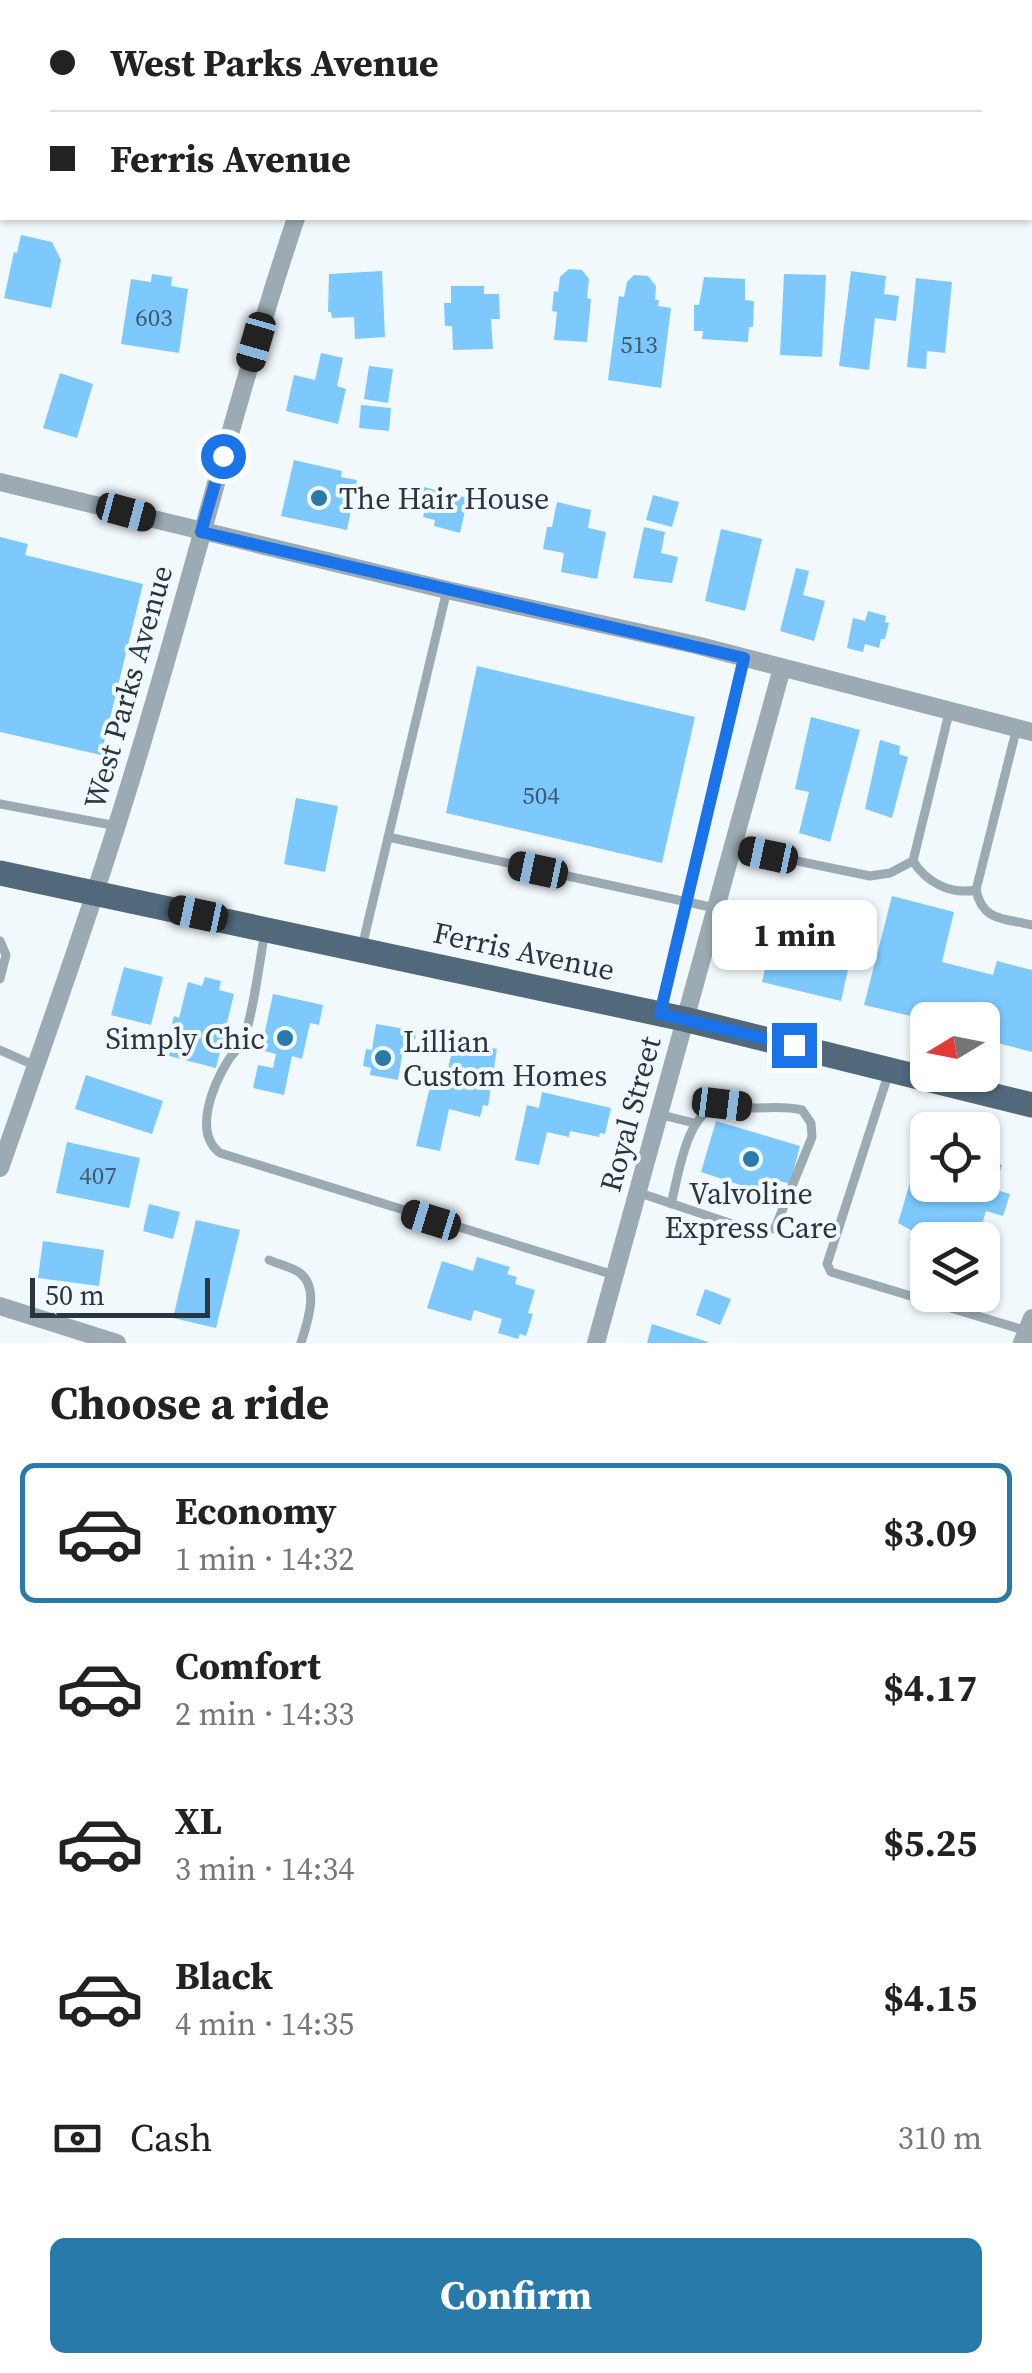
<!DOCTYPE html>
<html lang="en">
<head>
<meta charset="utf-8">
<style>
	:root { --surface:#fff; --page:#f2f2f2; --text:#222; --muted:#767676; --line:#e0e0e0; --accent:#287aab }
	body { margin:0; font-family:"Source Serif 4",serif; background:var(--page); color:var(--text); height:100vh; display:flex; flex-direction:column; font-size:38px; white-space:nowrap }
	* { box-sizing:border-box; margin:0 }
	p { font-size:32px; color:var(--muted) }
	.icon { flex:none; width:55px; height:55px; fill:none; stroke:currentColor; stroke-width:2; stroke-linecap:round; stroke-linejoin:round }
	.map { position:relative; height:1343px; overflow:hidden }
	.sheet { display:flex; flex-direction:column; background:var(--surface); flex:1 }
	.sheet>* { flex:none }
	.hud { position:absolute; left:0px; top:0px; width:1032px; height:220px; box-shadow:0 2px 8px #0004; display:grid; align-content:center; height:220px; padding:0 50px; background:var(--surface) }
	.needle { width:65px; rotate:260deg }
	.buttons { position:absolute; left:910px; top:1002px; display:grid; gap:20px }
	.buttons a { display:grid; place-items:center; width:90px; height:90px; border-radius:15px; background:var(--surface); box-shadow:0 2px 8px #0004; font-size:50px }
	.scale { position:absolute; left:30px; bottom:25px; width:180px; box-sizing:border-box; padding-left:10px; border:5px solid #2a363f; border-top:0; font-size:28px; line-height:35px; white-space:nowrap; color:#2a363f; -webkit-text-stroke:8px #f2f9fd; paint-order:stroke }
	.end { position:absolute; width:45px; height:45px; margin:-22px; border:12px solid #1a73e8; background:#fff; box-shadow:0 0 0 5px #fff }
	.from { border-radius:50% }
	.bubble { position:absolute; height:70px; border-radius:15px; background:var(--surface); box-shadow:0 2px 8px #0004; font-size:32px; font-weight:700; line-height:70px; text-align:center }
	.car { position:absolute; width:30px; height:60px; margin:-30px -15px; border-radius:12px; box-shadow:0 0 8px 2px #0007; background:linear-gradient(#222 24%,#8ab4d8 0 40%,#222 0 76%,#8ab4d8 0 86%,#222 0) }
	.hud b { display:flex; align-items:center; gap:35px; height:95px; font-size:38px }
	.hud b+b { border-top:2px solid var(--line) }
	.hud i { width:25px; height:25px; background:var(--text) }
	ul { padding:0; list-style:none }
	li { display:flex; align-items:center; gap:30px; height:140px; margin:0 20px 15px; padding:0 30px; border:5px solid transparent; border-radius:15px }
	li div { flex:1 }
	li b { display:block; font-size:38px }
	li em { font-style:normal; font-weight:700 }
	li.active { border-color:var(--accent) }
	li>.icon { width:90px; height:90px; stroke-width:1.5 }
	h2 { padding:0 50px; font-size:45px; line-height:120px }
	.pay { display:flex; align-items:center; gap:25px; height:110px; padding:0 50px; font-size:38px }
	.pay p { margin-inline-start:auto }
	.action { display:flex; gap:20px; margin-top:auto; padding:20px 50px }
	.action a { flex:1; height:115px; border-radius:15px; background:var(--accent); color:#fff; font-size:40px; font-weight:700; line-height:115px; text-align:center }
	.map>svg:first-child { display:block }
</style>
</head>
<body>
<div class="map">
<svg width="1032" height="1343" viewBox="0 0 1032 1343">
	<rect width="100%" height="100%" fill="#f2f9fd"/>
	<g fill="#7dc9fe">
		<polygon points="21,235 52,242 61,260 51,308 4,298 14,252 17,253"/>
		<polygon points="569,269 582,270 589,279 587,298 591,299 587,342 554,340 557,312 552,311 554,291 558,292 560,277"/>
		<polygon points="382,271 385,337 355,339 354,317 332,318 331,312 328,312 329,274"/>
		<polygon points="851,271 886,276 884,294 899,296 896,321 875,318 869,370 839,366"/>
		<polygon points="152,274 172,277 171,286 188,289 179,353 121,344 131,279 151,282"/>
		<polygon points="784,274 826,275 822,357 780,355"/>
		<polygon points="634,275 648,276 656,286 655,300 659,300 658,306 671,308 661,388 608,380 619,296 624,297 627,282"/>
		<polygon points="704,277 745,279 745,300 754,301 753,327 749,327 748,342 702,339 703,331 694,331 694,305 699,305"/>
		<polygon points="916,278 952,282 945,353 927,351 926,369 907,367"/>
		<polygon points="451,286 484,286 484,294 499,294 500,319 491,319 493,349 453,350 452,326 445,326 444,303 451,303"/>
		<polygon points="321,353 343,358 337,386 346,389 338,424 286,411 294,375 315,380"/>
		<polygon points="369,366 393,369 388,403 364,399"/>
		<polygon points="60,373 93,384 77,438 43,428"/>
		<polygon points="361,405 391,408 389,431 359,428"/>
		<polygon points="294,460 342,471 341,477 357,480 347,530 281,516"/>
		<polygon points="424,487 468,498 460,533 434,526 435,520 423,517 425,508 420,506"/>
		<polygon points="653,495 679,502 672,527 646,520"/>
		<polygon points="557,502 591,510 588,528 606,532 597,579 561,572 564,553 543,549 547,527 552,527"/>
		<polygon points="644,527 665,532 661,553 678,557 672,583 633,578"/>
		<polygon points="721,529 762,539 745,611 705,601"/>
		<polygon points="0,537 28,544 25,555 143,584 101,755 0,732"/>
		<polygon points="796,568 809,571 803,595 825,601 814,641 780,631"/>
		<polygon points="868,611 886,616 885,622 889,623 885,639 881,639 879,648 865,644 863,652 847,648 853,618 865,621"/>
		<polygon points="477,666 695,717 662,863 446,813"/>
		<polygon points="811,717 860,730 830,842 799,833 809,792 795,789"/>
		<polygon points="880,740 900,746 899,754 908,757 892,818 865,809"/>
		<polygon points="296,798 338,806 325,872 284,864"/>
		<polygon points="892,896 954,912 942,962 993,975 997,961 1032,970 1032,1052 982,1039 982,1020 928,1020 864,1005"/>
		<polygon points="778,911 857,929 841,1001 762,982"/>
		<polygon points="124,967 163,977 151,1025 111,1015"/>
		<polygon points="205,977 221,981 219,990 234,994 216,1068 169,1056 175,1032 170,1031 174,1016 179,1018 188,982 202,986"/>
		<polygon points="273,994 323,1005 319,1025 310,1023 302,1059 292,1056 284,1095 253,1088 258,1065 273,1068 276,1054 261,1050"/>
		<polygon points="376,1024 417,1031 415,1039 405,1037 398,1080 370,1075 371,1068 363,1066 366,1049 372,1050"/>
		<polygon points="455,1039 497,1049 488,1106 483,1105 480,1117 449,1109 440,1151 416,1146 432,1078 445,1081"/>
		<polygon points="86,1075 163,1101 152,1134 75,1109"/>
		<polygon points="542,1092 611,1108 605,1134 600,1133 599,1137 570,1131 569,1137 547,1132 539,1165 515,1160 527,1105 539,1108"/>
		<polygon points="716,1121 800,1146 790,1184 769,1178 764,1193 701,1172"/>
		<polygon points="67,1142 140,1158 129,1208 56,1193"/>
		<polygon points="921,1146 928,1148 928,1185 982,1185 982,1159 1002,1165 994,1189 1010,1194 1003,1216 986,1211 977,1240 947,1240 919,1231 918,1234 898,1223"/>
		<polygon points="149,1204 180,1212 173,1239 143,1231"/>
		<polygon points="196,1220 240,1230 216,1328 173,1318"/>
		<polygon points="43,1241 104,1250 99,1286 38,1278"/>
		<polygon points="477,1257 510,1267 507,1274 517,1277 515,1284 535,1290 528,1313 533,1314 526,1336 520,1334 518,1339 498,1333 502,1319 474,1310 471,1321 427,1308 442,1261 473,1271"/>
		<polygon points="705,1289 731,1299 720,1325 696,1315"/>
		<polygon points="652,1324 708,1342 707,1343 647,1343"/>
	</g>
	<g fill="none" stroke-linecap="round" stroke-linejoin="round">
		<g stroke="#9caab3" stroke-width="9">
			<polyline points="937,0 945,2"/>
			<polyline points="656,2 656,0"/>
			<polyline points="723,2 724,0"/>
			<polyline points="981,2 982,0"/>
			<polyline points="1030,151 1032,151"/>
			<path d="M1017,727L976,890C983,922 1004,918 1032,925"/>
			<polyline points="0,804 117,826"/>
			<polyline points="388,837 715,908"/>
			<polyline points="734,848 870,876 890,873 913,861 950,709"/>
			<path d="M913,861C926,882 950,895 976,890"/>
			<path d="M265,931C260,958 253,1017 243,1040C240,1047 233,1053 229,1059C214,1083 192,1132 220,1153L614,1275"/>
			<polyline points="0,941 6,955 0,979"/>
			<polyline points="362,947 447,590"/>
			<polyline points="660,1011 744,658"/>
			<polyline points="0,1050 36,1066"/>
			<polyline points="888,1075 827,1264 831,1272 1027,1331"/>
			<polyline points="658,1114 694,1123"/>
			<path d="M637,1192L759,1233L775,1228L812,1137L811,1123L802,1110C785,1106 772,1108 755,1108C745,1108 733,1103 723,1104C686,1109 679,1174 671,1204"/>
			<path d="M269,1260C278,1264 292,1267 300,1273C320,1289 307,1323 301,1343"/>
		</g>
		<g stroke="#9caab3" stroke-width="18">
			<polyline points="370,2 371,0"/>
			<polyline points="0,180 2,181"/>
			<polyline points="1030,202 1032,202"/>
			<polyline points="0,482 447,590 696,645 1032,732"/>
			<path d="M0,1168C54,1015 108,862 153,706C201,543 242,379 296,218"/>
			<polyline points="0,1306 117,1343"/>
			<polyline points="596,1343 782,668"/>
			<polyline points="1022,1343 1032,1318"/>
		</g>
		<polyline stroke="#51697a" stroke-width="25" points="0,873 684,1019 1032,1105"/>
	</g>
	<g fill="none" stroke-linecap="round" stroke-linejoin="round">
		<polyline stroke="#1a73e8" stroke-width="12" points="223,456 201,532 744,658 660,1014 794,1045"/>
	</g>
	<g fill="#287aab" stroke="#f2f9fd" stroke-width="4">
		<circle cx="319" cy="498" r="10"/>
		<circle cx="285" cy="1038" r="10"/>
		<circle cx="383" cy="1058" r="10"/>
		<circle cx="751" cy="1159" r="10"/>
	</g>
	<g text-anchor="middle" dominant-baseline="central" stroke-width="8" stroke-linejoin="round" paint-order="stroke">
		<g font-size="25" fill="#3f5b6f">
			<text x="154" y="317">603</text>
			<text x="639" y="344">513</text>
			<text x="541" y="795">504</text>
			<text x="98" y="1175">407</text>
		</g>
		<g font-size="30" fill="#2a363f" stroke="#f2f9fd" text-anchor="start">
			<text x="339" y="498">The Hair House</text>
			<text x="265" y="1038" text-anchor="end">Simply Chic</text>
			<text x="403" y="1041">Lillian<tspan x="403" dy="34">Custom Homes</tspan></text>
			<text x="751" y="1193" text-anchor="middle">Valvoline<tspan x="751" dy="34">Express Care</tspan></text>
		</g>
		<g font-size="30" fill="#2a363f" stroke="#f2f9fd">
			<text transform="translate(128 687) rotate(-74)">West Parks Avenue</text>
			<text transform="translate(524 951) rotate(12)">Ferris Avenue</text>
			<text transform="translate(630 1114) rotate(-75)">Royal Street</text>
		</g>
	</g>
</svg>
<div class="buttons">
<a><svg class="needle" viewBox="-14 -14 28 28"><path d="M0-13l5 13h-10z" fill="#e53935"/><path d="M0 13l5-13h-10z" fill="#767676"/></svg></a>
<a><svg class="icon" aria-label="locate" viewBox="0 0 24 24"><circle cx="12" cy="12" r="6"/><path d="M12 2v4M12 18v4M2 12h4M18 12h4"/></svg></a>
<a><svg class="icon" aria-label="layers" viewBox="0 0 24 24"><path d="M12 4l9 5-9 5-9-5zM3 14l9 5 9-5"/></svg></a>
</div>
<div class="scale">50 m</div>
<i class="end from" style="left:223px;top:456px"></i>
<i class="end" style="left:794px;top:1045px"></i>
<div class="bubble" style="left:712px;top:900px;width:165px">1 min</div>
<i class="car" style="left:256px;top:342px;rotate:196deg"></i>
<i class="car" style="left:126px;top:512px;rotate:105deg"></i>
<i class="car" style="left:768px;top:855px;rotate:282deg"></i>
<i class="car" style="left:538px;top:870px;rotate:282deg"></i>
<i class="car" style="left:198px;top:914px;rotate:282deg"></i>
<i class="car" style="left:722px;top:1104px;rotate:97deg"></i>
<i class="car" style="left:431px;top:1220px;rotate:287deg"></i>
<div class="hud">
<b><i class="from"></i>West Parks Avenue</b>
<b><i></i>Ferris Avenue</b>
</div>
</div>
<section class="sheet">
<h2>Choose a ride</h2>
<ul>
<li class="active"><svg class="icon" aria-label="car" viewBox="0 0 24 24"><path d="M5 17H2v-5l4-1 3-4h7l3 4 3 1v5h-3M9 17h6M6 11h13"/><circle cx="7" cy="17" r="2"/><circle cx="17" cy="17" r="2"/></svg><div><b>Economy</b><p>1 min · 14:32</p></div><em>$3.09</em></li>
<li><svg class="icon" aria-label="car" viewBox="0 0 24 24"><path d="M5 17H2v-5l4-1 3-4h7l3 4 3 1v5h-3M9 17h6M6 11h13"/><circle cx="7" cy="17" r="2"/><circle cx="17" cy="17" r="2"/></svg><div><b>Comfort</b><p>2 min · 14:33</p></div><em>$4.17</em></li>
<li><svg class="icon" aria-label="car" viewBox="0 0 24 24"><path d="M5 17H2v-5l4-1 3-4h7l3 4 3 1v5h-3M9 17h6M6 11h13"/><circle cx="7" cy="17" r="2"/><circle cx="17" cy="17" r="2"/></svg><div><b>XL</b><p>3 min · 14:34</p></div><em>$5.25</em></li>
<li><svg class="icon" aria-label="car" viewBox="0 0 24 24"><path d="M5 17H2v-5l4-1 3-4h7l3 4 3 1v5h-3M9 17h6M6 11h13"/><circle cx="7" cy="17" r="2"/><circle cx="17" cy="17" r="2"/></svg><div><b>Black</b><p>4 min · 14:35</p></div><em>$4.15</em></li>
</ul>
<div class="pay"><svg class="icon" aria-label="cash" viewBox="0 0 24 24"><path d="M3 7h18v10H3z"/><circle cx="12" cy="12" r="2"/></svg>Cash<p>310 m</p></div>
<div class="action"><a>Confirm</a></div>
</section>
</body>
</html>
